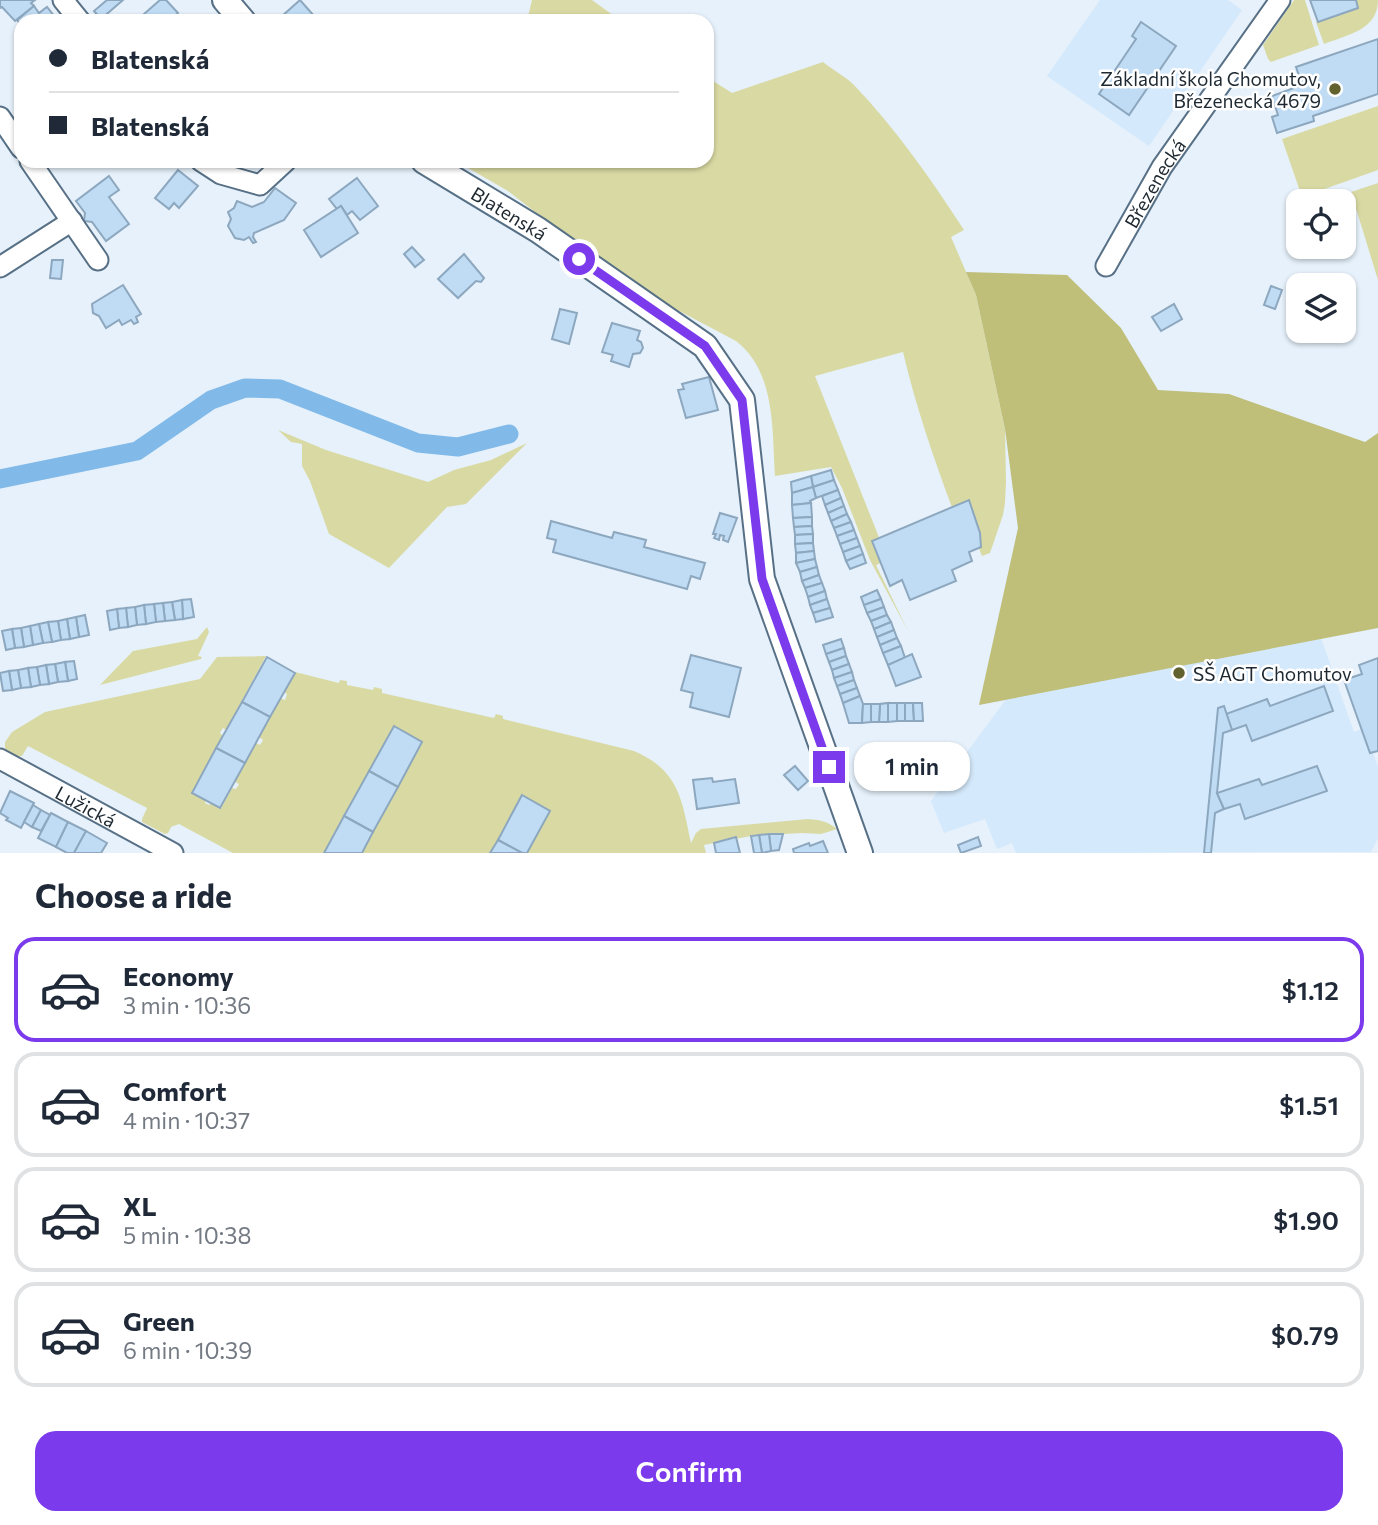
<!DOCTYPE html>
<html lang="en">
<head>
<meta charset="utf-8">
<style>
	:root { --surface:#fff; --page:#f2f2f3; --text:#1f2937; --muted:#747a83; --line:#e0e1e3; --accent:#7c3aed }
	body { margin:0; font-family:Commissioner,sans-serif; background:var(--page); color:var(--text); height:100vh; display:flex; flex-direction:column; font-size:26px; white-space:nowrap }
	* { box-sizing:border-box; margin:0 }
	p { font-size:23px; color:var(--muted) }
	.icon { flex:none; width:38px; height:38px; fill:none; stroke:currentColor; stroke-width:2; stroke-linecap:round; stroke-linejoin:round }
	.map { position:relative; height:853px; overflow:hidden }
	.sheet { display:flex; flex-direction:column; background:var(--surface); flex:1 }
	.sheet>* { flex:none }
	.top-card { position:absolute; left:14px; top:14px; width:700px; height:154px; border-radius:21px; box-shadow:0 2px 5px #0004; display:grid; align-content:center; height:154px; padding:0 35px; background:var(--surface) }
	.tools { position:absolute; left:1286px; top:189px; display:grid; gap:14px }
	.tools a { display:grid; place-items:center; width:70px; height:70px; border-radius:14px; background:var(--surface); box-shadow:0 2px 5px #0004; font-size:35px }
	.end { position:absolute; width:32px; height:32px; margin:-16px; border:9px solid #7c3aed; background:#fff; box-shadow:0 0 0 4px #fff }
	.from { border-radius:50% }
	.bubble { position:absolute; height:49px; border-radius:21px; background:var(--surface); box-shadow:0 2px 5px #0004; font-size:23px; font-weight:600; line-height:49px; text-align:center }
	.top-card b { display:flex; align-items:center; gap:24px; height:66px; font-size:26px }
	.top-card b+b { border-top:2px solid var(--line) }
	.top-card i { width:18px; height:18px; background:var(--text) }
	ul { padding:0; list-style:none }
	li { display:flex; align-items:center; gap:21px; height:105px; margin:0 14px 10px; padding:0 21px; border:4px solid var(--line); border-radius:21px }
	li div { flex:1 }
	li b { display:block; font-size:26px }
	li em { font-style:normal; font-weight:600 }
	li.on { border-color:var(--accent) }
	li>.icon { width:63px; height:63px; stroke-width:1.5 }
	h2 { padding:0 35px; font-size:32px; line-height:84px }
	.button { display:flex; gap:14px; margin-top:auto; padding:14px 35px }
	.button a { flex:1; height:80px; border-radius:21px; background:var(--accent); color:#fff; font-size:28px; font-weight:600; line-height:80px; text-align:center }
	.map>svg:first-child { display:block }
</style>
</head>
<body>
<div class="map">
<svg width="1378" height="853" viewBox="0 0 1378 853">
	<rect width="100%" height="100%" fill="#e6f1fb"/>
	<g fill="#d4e9fb">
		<polygon points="1100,0 1228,0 1242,10 1149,146 1047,76"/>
		<polygon points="1108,561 1314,618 1354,732 1362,729 1370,753 1373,753 1378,766 1378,838 1371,852 1016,853 1012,843 997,849 985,819 944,833 931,801"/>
	</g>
	<g fill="#d9daa3">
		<polygon points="532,0 592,0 621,21 527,21"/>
		<polygon points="1294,0 1305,0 1319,45 1271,62 1268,59 1263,45"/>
		<path d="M1356,0H1378C1378,30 1347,35 1324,44L1316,22L1358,8Z"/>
		<path d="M823,62C833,70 845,76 854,85C896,129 931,179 964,230L951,237L976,295L1005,429L1006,482L1005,503L1003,515L990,553L982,556L978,546L968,550C943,484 919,420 903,352L815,376L888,560L876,565L908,631L870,560L842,488L831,467L775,476C772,430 776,372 736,341L668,305L602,264L508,191L456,161H707V77L732,93Z"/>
		<polygon points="1378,106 1378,170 1302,197 1282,139"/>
		<polygon points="1378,183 1378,280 1351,192"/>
		<polygon points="278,430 326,450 428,482 454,470 491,460 527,443 466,504 447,507 389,568 329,534 310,481 302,466 302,444 291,442"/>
		<polygon points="207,627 209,632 198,656 202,657 201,659 100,685 133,651 197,639"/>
		<path d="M266,656L226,730L223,728L220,733L223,736L192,792L206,800L205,803L209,805L211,802L221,808L232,788L236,789L239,784L235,782L256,743L260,745L263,740L259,737L280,698L285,700L287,694L284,692L295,672L339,683L340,680L347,681V685L373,690L374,687L382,689V693L494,718L496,714L503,716V719L634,751C679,770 682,800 691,843L696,833L701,829L808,819C820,820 827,821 837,829L821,834L802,833L751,836L704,845L706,853H233L179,824L171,827L168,833L165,834L142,822V819L147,808L28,746L22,756L14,757L7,754L5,749V742L12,732L45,712L200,679L217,657Z"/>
	</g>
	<polygon fill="#bfbf7a" points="966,272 1067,275 1121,328 1158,390 1229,394 1365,442 1378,433 1378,628 979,705 1018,528 1005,429 976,295"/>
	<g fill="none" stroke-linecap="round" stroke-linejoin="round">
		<polyline stroke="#81b9e8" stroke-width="19" points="0,479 137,451 211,400 245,388 280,389 418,443 458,447 509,434"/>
	</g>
	<g fill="#c0dcf5" stroke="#8ca7be" stroke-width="2">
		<polygon points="0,0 35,0 31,3 34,6 15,21 2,7 0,8"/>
		<polygon points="107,0 123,0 101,19 94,11"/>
		<polygon points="160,0 166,0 178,13 169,21 151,21 144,14"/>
		<polygon points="300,0 315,17 311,21 284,21 281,17"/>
		<polygon points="1310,0 1356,0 1358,8 1318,22"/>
		<polygon points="34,6 39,13 47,7 58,21 21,21 21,25 17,20"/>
		<polygon points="1141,22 1176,46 1129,115 1099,94 1136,39 1132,36"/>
		<polygon points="1378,39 1378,94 1313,116 1314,121 1277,133 1272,117 1278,115 1272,96 1302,85 1296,67"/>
		<polygon points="178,170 198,186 179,208 174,203 169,209 155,198"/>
		<polygon points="109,176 119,190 109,197 129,224 106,241 92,222 84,221 85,213 76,201"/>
		<polygon points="357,178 378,206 360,220 352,211 347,215 341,206 337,209 329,199"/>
		<polygon points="275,188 296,203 284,220 254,233 253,237 256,242 253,243 249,237 244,240 235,238 228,226 231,219 228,212 234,208 237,201 252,207 264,202"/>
		<polygon points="341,206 358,233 321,257 304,230"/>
		<polygon points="412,247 424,260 415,267 404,254"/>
		<polygon points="464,254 484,278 481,282 476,281 458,298 438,279"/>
		<polygon points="52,260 63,260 61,279 50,278"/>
		<polygon points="123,285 141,314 136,317 138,322 134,324 131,320 122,325 119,320 106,328 99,316 93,313 92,304"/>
		<polygon points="1271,286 1282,290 1275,309 1264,305"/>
		<polygon points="1174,304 1182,319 1161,331 1152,317"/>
		<polygon points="560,309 577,313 569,344 552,339"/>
		<polygon points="612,323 640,331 637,340 641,342 643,348 640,353 633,354 629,367 611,361 613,355 602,352"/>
		<polygon points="709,377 718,410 686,418 678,390 684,389 682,384"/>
		<polygon points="831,470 834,480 813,487 811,476"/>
		<polygon points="811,476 813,487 792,493 791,482"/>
		<polygon points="834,480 838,490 816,498 813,487"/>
		<polygon points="813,487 816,498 810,501 811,503 792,505 792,493"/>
		<polygon points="838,490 841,498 825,505 822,496"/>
		<polygon points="841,498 844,506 828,513 825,505"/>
		<polygon points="969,500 980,533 981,547 969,552 972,561 952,570 956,581 910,600 902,580 890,586 872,541"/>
		<polygon points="811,503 812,517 793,518 792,505"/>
		<polygon points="844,506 847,514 831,521 828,513"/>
		<polygon points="720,513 737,518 728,542 723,540 724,536 720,535 719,540 714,538 716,534 713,534"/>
		<polygon points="847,514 851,522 834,528 831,521"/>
		<polygon points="812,517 812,526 794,527 793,518"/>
		<polygon points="551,521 612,538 614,532 646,540 644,547 705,563 700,579 691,576 687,589 553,552 556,540 547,538"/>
		<polygon points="851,522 854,530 837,536 834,528"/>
		<polygon points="812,526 813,534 795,535 794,527"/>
		<polygon points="854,530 857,538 840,544 837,536"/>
		<polygon points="813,534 813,543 795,544 795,535"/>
		<polygon points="857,538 860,546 843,552 840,544"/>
		<polygon points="813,543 814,551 796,553 795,544"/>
		<polygon points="860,546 863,554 846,561 843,552"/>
		<polygon points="814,551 815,559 796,563 796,553"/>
		<polygon points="863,554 866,563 850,569 846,561"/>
		<polygon points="815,559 817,567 800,572 796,563"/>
		<polygon points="817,567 819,575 802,581 800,572"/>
		<polygon points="819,575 822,583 805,588 802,581"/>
		<polygon points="822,583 825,591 808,597 805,588"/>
		<polygon points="877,590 881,599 864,605 861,597"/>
		<polygon points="825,591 827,599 810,605 808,597"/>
		<polygon points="191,599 194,617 183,619 182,600"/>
		<polygon points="827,599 830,608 813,613 810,605"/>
		<polygon points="881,599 884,607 867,613 864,605"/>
		<polygon points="182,600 183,619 175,620 172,602"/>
		<polygon points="172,602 175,620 165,621 163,603"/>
		<polygon points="163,603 165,621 156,622 154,604"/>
		<polygon points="154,604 156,622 146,624 144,605"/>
		<polygon points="144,605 146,624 137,625 135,607"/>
		<polygon points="135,607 137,625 128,627 126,608"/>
		<polygon points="884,607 887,615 871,621 867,613"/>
		<polygon points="126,608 128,627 119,628 117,609"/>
		<polygon points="830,608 833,617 816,622 813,613"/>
		<polygon points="117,609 119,628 110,630 107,611"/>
		<polygon points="85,615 89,635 79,637 76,617"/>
		<polygon points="887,615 891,622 874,629 871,621"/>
		<polygon points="76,617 79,637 70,639 67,619"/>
		<polygon points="67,619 70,639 61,640 58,621"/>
		<polygon points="58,621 61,640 52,642 48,622"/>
		<polygon points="48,622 52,642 43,643 39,624"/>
		<polygon points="891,622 894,630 877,637 874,629"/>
		<polygon points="39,624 43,643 33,645 30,626"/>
		<polygon points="30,626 33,645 24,647 21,628"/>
		<polygon points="21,628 24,647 15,648 12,629"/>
		<polygon points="12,629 15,648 6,650 2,631"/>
		<polygon points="894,630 897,638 880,645 877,637"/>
		<polygon points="897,638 901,646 883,653 880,645"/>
		<polygon points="841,639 844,648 826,654 823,645"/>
		<polygon points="901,646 905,658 888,665 883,653"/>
		<polygon points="844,648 846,656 829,662 826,654"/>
		<polygon points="912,654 921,677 896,686 888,665"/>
		<polygon points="691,655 741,668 729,717 690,707 693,693 681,690"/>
		<polygon points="846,656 849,664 832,670 829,662"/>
		<polygon points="267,657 295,673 270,717 242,702"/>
		<polygon points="1378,658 1378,751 1370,753 1344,680 1362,674 1359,665"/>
		<polygon points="74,661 77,679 68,681 65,662"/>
		<polygon points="65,662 68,681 58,682 55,664"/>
		<polygon points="55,664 58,682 49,684 46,665"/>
		<polygon points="849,664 852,672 834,678 832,670"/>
		<polygon points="46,665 49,684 40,685 37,667"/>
		<polygon points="37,667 40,685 31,687 28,668"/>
		<polygon points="28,668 31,687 21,688 18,670"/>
		<polygon points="18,670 21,688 12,690 9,671"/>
		<polygon points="9,671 12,690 3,691 0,673"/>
		<polygon points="852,672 854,680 837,686 834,678"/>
		<polygon points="854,680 857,688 840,694 837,686"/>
		<polygon points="1324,686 1333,711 1252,741 1246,725 1232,730 1226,714 1267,699 1270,706"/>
		<polygon points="857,688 860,696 843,703 840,694"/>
		<polygon points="860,696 863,704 862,723 849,723 843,703"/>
		<polygon points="242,702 270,717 245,763 216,748"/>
		<polygon points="888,703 897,703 897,721 888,722"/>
		<polygon points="888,703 888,722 879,722 880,704"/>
		<rect x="897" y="703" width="8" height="18"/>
		<polygon points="905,703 913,703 914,721 905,721"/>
		<polygon points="913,703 922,703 923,721 914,721"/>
		<polygon points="863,704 871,704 871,722 862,723"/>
		<polygon points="871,704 880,704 879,722 871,722"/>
		<polygon points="1224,706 1232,730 1223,733 1217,793 1224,809 1215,813 1211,853 1204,853 1218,708"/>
		<polygon points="394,726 422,742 398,787 369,771"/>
		<polygon points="216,748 245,763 220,808 192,793"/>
		<polygon points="795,766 808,781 798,790 784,775"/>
		<polygon points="1317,766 1327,791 1245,819 1240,804 1224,809 1217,793 1259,779 1262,785"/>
		<polygon points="369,771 398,787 373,832 344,816"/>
		<polygon points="712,778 713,782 735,779 739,803 697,809 693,780"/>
		<polygon points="10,791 34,803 21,828 6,820 8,818 0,813"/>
		<polygon points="522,795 550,811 527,853 522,853 498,840"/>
		<polygon points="33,805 41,810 32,827 24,822"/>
		<polygon points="41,810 50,815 41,831 32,827"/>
		<polygon points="51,813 68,822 56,847 38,838"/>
		<polygon points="344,816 373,832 362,853 324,853"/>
		<polygon points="68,822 86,831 74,853 67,853 56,847"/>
		<polygon points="86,831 107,843 101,853 74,853"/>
		<polygon points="769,834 783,834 779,850 771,851"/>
		<polygon points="769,834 771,851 762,853 759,835"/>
		<polygon points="759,835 762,853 754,853 751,836"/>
		<polygon points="736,837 740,853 716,853 714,843"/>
		<polygon points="978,837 981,846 961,853 958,845"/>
		<polygon points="498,840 522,853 490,853"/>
		<polygon points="823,841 828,853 794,853 793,849 809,843 810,846"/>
	</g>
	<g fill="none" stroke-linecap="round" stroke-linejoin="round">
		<defs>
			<g id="minor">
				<polyline points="63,0 80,21"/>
				<polyline points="0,117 21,148"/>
				<polyline points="30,161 98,260"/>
				<polyline points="201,161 221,174 260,185 286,161"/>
				<path id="s1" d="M1106,266L1162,167L1280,0"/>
				<polyline points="0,267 72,221"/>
				<path id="s2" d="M0,759L173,853"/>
			</g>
			<g id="tertiary">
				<polyline points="225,0 243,21"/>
				<path id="s3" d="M424,161L538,230L705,346L742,400L762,579L860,853"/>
			</g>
		</defs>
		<use href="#minor" stroke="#577086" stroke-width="23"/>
		<use href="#tertiary" stroke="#577086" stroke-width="28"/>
		<use href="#minor" stroke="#fff" stroke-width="19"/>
		<use href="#tertiary" stroke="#fff" stroke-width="24"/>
	</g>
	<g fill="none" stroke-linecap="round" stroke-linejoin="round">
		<polyline stroke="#7c3aed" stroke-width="9" points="579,259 705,346 742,400 762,579 829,767"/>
	</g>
	<g fill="#62622f" stroke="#fff" stroke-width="2.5">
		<circle cx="1335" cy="89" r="7"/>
		<circle cx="1179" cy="673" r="7"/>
	</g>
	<g text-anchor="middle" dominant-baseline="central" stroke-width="5" stroke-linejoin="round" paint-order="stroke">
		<g font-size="19" fill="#1d2831" stroke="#fff" text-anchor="end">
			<text x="1321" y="78">Základní škola Chomutov,<tspan x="1321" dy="22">Březenecká 4679</tspan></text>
			<text x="1193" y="673" text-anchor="start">SŠ AGT Chomutov</text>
		</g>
		<g font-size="19" fill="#1d2831" stroke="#fff">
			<text stroke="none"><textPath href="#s1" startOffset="96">Březenecká</textPath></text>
			<text stroke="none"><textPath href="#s3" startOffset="100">Blatenská</textPath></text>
			<text stroke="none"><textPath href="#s2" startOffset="98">Lužická</textPath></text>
		</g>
	</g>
</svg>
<div class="tools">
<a><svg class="icon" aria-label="locate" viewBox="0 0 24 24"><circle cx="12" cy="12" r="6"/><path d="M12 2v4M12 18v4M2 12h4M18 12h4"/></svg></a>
<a><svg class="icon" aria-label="layers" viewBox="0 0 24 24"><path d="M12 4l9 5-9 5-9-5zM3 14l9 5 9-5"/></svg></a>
</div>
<i class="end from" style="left:579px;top:259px"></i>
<i class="end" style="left:829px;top:767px"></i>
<div class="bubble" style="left:854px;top:742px;width:116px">1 min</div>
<div class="top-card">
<b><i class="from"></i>Blatenská</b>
<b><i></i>Blatenská</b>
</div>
</div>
<section class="sheet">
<h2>Choose a ride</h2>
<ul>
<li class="on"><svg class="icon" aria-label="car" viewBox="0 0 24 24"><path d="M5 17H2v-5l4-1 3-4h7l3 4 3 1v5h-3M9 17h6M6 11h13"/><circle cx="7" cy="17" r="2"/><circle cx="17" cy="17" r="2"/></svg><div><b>Economy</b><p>3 min · 10:36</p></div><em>$1.12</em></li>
<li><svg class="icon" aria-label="car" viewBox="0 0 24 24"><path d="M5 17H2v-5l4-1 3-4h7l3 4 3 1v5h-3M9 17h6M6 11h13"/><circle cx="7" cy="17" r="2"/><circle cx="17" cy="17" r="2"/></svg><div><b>Comfort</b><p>4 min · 10:37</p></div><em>$1.51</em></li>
<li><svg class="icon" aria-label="car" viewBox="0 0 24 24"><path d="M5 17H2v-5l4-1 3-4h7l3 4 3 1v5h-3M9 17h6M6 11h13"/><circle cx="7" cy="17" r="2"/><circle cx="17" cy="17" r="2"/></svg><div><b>XL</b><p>5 min · 10:38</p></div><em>$1.90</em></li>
<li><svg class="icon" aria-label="car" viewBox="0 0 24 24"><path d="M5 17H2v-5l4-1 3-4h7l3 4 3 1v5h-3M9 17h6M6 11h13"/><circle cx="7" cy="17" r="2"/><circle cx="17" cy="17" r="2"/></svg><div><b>Green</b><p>6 min · 10:39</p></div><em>$0.79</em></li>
</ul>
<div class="button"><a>Confirm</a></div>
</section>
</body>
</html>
